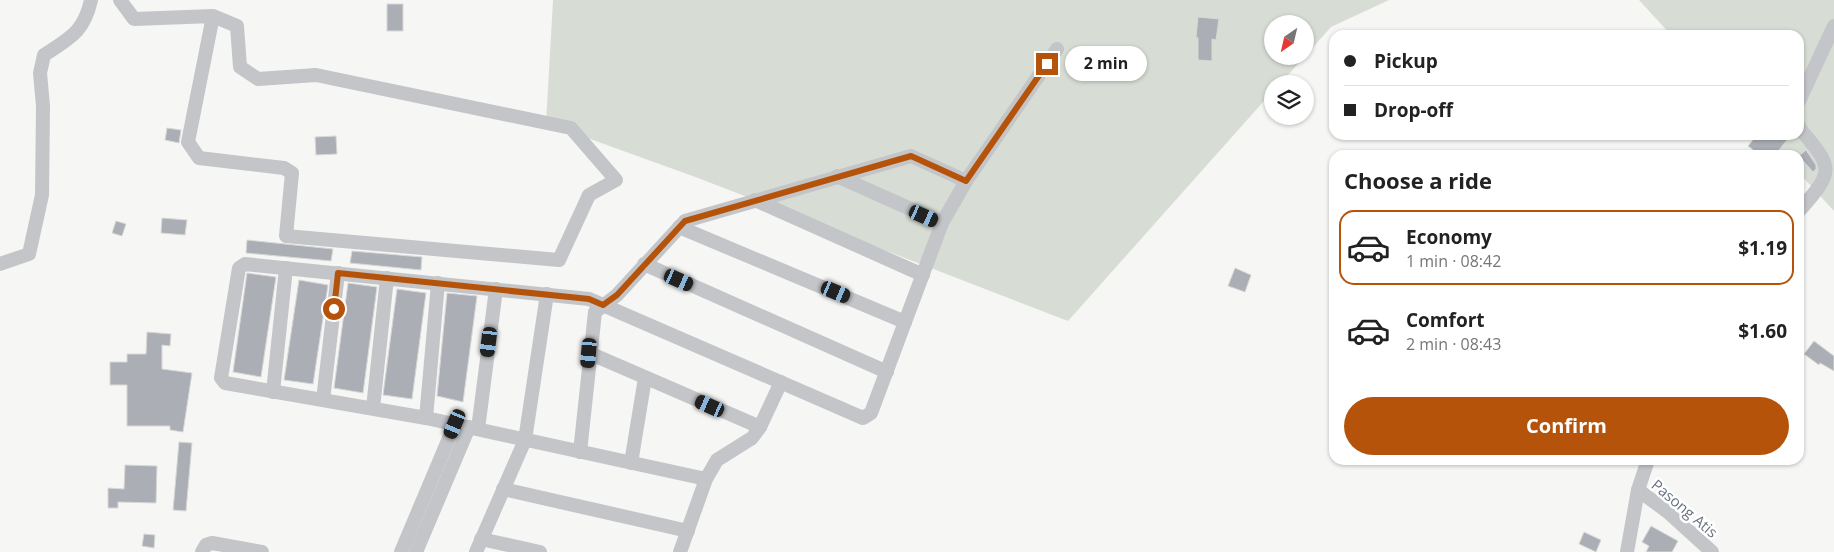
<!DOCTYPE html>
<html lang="en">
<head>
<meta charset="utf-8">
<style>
	:root { --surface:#fff; --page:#f2f2f2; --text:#222; --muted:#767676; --line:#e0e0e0; --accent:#b45309 }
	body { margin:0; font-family:"Open Sans",sans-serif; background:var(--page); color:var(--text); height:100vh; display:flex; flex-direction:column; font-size:19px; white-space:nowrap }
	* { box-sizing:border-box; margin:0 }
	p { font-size:16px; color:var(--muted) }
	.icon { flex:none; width:28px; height:28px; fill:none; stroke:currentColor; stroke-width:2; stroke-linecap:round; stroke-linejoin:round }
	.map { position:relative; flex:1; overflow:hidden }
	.drawer { position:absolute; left:1329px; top:150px; width:475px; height:315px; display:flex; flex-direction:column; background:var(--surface); border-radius:15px; box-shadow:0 1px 4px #0004 }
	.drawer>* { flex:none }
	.top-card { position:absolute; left:1329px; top:30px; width:475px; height:110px; border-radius:15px; box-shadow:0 1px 4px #0004; display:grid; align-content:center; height:110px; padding:0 15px; background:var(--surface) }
	.needle { width:32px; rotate:214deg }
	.tools { position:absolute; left:1264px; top:15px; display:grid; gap:10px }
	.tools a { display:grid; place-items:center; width:50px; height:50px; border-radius:50%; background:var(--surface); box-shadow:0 1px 4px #0004; font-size:25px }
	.end { position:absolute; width:22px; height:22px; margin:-11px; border:6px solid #b45309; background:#fff; box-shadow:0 0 0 2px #fff }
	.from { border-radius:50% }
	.bubble { position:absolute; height:35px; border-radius:18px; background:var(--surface); box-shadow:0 1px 4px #0004; font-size:16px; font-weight:700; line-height:35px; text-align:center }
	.car { position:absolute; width:15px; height:30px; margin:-15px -8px; border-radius:6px; box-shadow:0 0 4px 1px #0007; background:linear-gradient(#222 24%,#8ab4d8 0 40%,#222 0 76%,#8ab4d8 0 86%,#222 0) }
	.top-card b { display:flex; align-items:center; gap:18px; height:48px; font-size:19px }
	.top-card b+b { border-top:1px solid var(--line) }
	.top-card i { width:12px; height:12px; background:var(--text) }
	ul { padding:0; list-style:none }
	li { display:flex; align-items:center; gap:15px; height:75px; margin:0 10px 8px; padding:0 5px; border:2px solid transparent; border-radius:15px }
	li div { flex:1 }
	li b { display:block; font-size:19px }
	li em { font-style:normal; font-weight:700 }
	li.on { border-color:var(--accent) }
	li>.icon { width:45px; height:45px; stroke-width:1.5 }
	h2 { padding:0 15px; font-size:22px; line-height:60px }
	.action { display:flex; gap:10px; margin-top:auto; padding:10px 15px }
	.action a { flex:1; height:58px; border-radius:30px; background:var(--accent); color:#fff; font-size:20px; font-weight:700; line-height:58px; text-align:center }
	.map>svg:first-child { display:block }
</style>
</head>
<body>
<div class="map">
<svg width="1834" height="552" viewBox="0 0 1834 552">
	<rect width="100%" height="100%" fill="#f6f6f4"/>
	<g fill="#d7ddd5">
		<polygon points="553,0 1389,0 1331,27 1305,56 1305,24 1272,24 1272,56 1305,56 1280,84 1272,84 1272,92 1068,321 698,178 546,123"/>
		<polygon points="1639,0 1834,0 1834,211 1799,173 1799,155 1782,155 1763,135 1799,135 1799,35 1671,35"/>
	</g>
	<g fill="#abafb5" stroke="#d8d8d6">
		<rect x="387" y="4" width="16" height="27"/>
		<polygon points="1198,17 1219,19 1216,40 1212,39 1212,61 1198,60 1198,38 1196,37"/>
		<polygon points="167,128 181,130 179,143 165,140"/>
		<polygon points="1757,135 1791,135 1775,155 1760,155 1748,146"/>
		<polygon points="336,136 337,154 316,155 315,137"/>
		<polygon points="1806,150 1816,165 1816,169 1813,172 1799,156"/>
		<polygon points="162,218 187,220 185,235 161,233"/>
		<polygon points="116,221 126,224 122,236 112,233"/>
		<polygon points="247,240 333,249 331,261 246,253"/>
		<polygon points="352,251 422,257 421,270 350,263"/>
		<polygon points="1235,268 1251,275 1245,292 1228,286"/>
		<polygon points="247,273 276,277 261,377 233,372"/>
		<polygon points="299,280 328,285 313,384 284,380"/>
		<polygon points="348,283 377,287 363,393 334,388"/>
		<polygon points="397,289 426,293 412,399 383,395"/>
		<polygon points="447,293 477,296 463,402 437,396"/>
		<polygon points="147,332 171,334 170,346 162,345 162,369 192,373 183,432 170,430 170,426 127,426 127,385 110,385 110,362 127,362 127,354 146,354"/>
		<polygon points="1814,341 1834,356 1834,371 1820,363 1819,365 1804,354"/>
		<polygon points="179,442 192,443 186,511 173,510"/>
		<polygon points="125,465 157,466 156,503 118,502 118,508 108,508 108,488 124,489"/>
		<polygon points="1651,526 1678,541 1672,552 1646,552 1649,546 1642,542"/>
		<polygon points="1584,532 1601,540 1596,552 1579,544"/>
		<polygon points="144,534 155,535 154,548 142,546"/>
	</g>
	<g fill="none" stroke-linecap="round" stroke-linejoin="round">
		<g stroke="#c3c5c8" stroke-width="14">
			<polyline points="120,0 134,19 213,16 237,26 240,67 258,79 316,75 571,128 616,180 589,195 559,260 286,236 292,173 284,168 199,158 188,142 213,16"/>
			<polyline points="1799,101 1834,26"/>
			<path d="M1799,126L1801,130C1834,169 1834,171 1799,211"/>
			<polyline points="837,176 942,223"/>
			<polyline points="755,200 923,275"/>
			<polyline points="679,227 905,322"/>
			<path d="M0,264L29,254L42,195L43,106L40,73L44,55C70,38 84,32 91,0"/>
			<polyline points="644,264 887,372"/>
			<polyline points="589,353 760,427"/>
			<polyline points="273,392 286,268"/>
			<polyline points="323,400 338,273"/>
			<polyline points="373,408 387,278"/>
			<polyline points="426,418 438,283"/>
			<polyline points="478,429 496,289"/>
			<polyline points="580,452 595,312 617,295 685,221 911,156 966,181"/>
			<polyline points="631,463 645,378"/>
			<polyline points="706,479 426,418 225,383 221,378 239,268 245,264 589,299 863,418 871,413 942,223 966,181 1057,49"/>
			<polyline points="503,489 688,531"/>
			<polyline points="1638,490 1668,512 1712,552"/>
			<polyline points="481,539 540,552"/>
			<polyline points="202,552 206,545 212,543 262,552"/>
			<polyline points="401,552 455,424"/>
			<polyline points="416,552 469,427"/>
			<polyline points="476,552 525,440 547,294"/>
			<polyline points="680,552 706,479 717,460 752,438 760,427 781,382"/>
			<polyline points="1627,552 1638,490 1648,460"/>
		</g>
	</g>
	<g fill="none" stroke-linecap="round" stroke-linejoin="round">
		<polyline stroke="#b45309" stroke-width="6" points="334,309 338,273 589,299 603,305 617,295 685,221 911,156 966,181 1047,64"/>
	</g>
	<g text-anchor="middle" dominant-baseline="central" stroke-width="5" stroke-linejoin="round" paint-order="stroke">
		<g font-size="15" fill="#697381" stroke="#fff">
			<text transform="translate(1685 508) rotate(40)">Pasong Atis</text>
		</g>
	</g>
</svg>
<div class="tools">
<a><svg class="needle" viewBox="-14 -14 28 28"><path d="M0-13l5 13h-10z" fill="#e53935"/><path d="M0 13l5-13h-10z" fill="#767676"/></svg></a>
<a><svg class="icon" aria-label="layers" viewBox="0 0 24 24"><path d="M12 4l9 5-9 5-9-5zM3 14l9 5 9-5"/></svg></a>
</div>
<i class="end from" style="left:334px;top:309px"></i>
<i class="end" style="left:1047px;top:64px"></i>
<div class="bubble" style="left:1065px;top:46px;width:82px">2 min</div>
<i class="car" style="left:924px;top:216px;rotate:114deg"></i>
<i class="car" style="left:679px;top:280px;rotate:114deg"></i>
<i class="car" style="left:836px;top:292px;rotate:113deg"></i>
<i class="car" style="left:489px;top:342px;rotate:187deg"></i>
<i class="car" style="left:589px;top:353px;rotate:185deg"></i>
<i class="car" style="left:710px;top:406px;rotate:294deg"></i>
<i class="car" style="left:455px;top:424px;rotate:203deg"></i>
<div class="top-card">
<b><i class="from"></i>Pickup</b>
<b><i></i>Drop-off</b>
</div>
<section class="drawer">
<h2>Choose a ride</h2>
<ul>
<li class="on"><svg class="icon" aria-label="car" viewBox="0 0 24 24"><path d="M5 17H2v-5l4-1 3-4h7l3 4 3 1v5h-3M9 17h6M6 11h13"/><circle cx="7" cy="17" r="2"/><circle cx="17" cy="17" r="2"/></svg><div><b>Economy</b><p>1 min · 08:42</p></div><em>$1.19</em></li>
<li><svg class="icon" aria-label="car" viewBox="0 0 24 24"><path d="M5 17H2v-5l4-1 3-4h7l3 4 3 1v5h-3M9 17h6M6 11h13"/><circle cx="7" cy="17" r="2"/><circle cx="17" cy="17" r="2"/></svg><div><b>Comfort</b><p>2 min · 08:43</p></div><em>$1.60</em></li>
</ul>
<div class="action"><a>Confirm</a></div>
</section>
</div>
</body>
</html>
